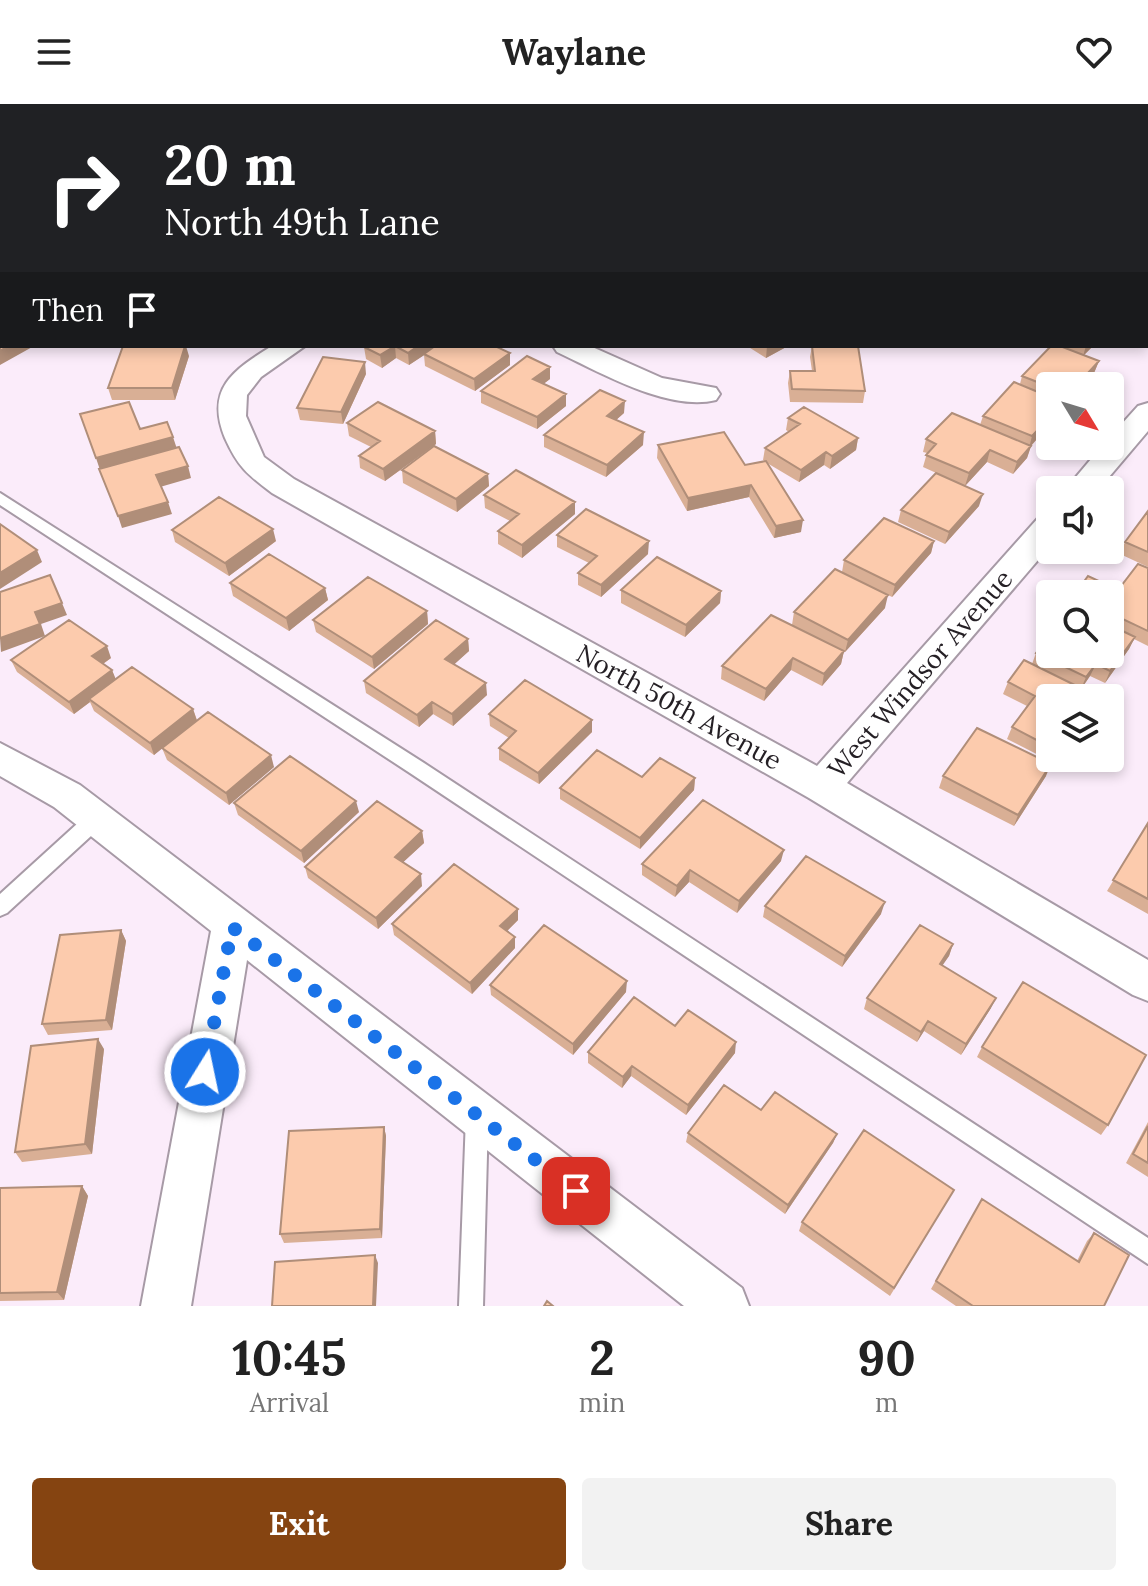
<!DOCTYPE html>
<style>
:root{--surface:#fff;--page:#f2f2f2;--text:#222;--muted:#767676;--accent:#854411}
body{margin:0;font-family:Lora,serif;background:var(--page);color:var(--text);height:100vh;display:flex;flex-direction:column;font-size:30px;white-space:nowrap}
*{box-sizing:border-box;margin:0}
p{font-size:26px;color:var(--muted)}
.icon{flex:none;width:44px;height:44px;fill:none;stroke:currentColor;stroke-width:2;stroke-linecap:round;stroke-linejoin:round}
.map{position:relative;height:1202px;overflow:hidden}
.panel{display:flex;flex-direction:column;background:var(--surface);flex:1}
.panel>*{flex:none}
.guide{position:absolute;left:0px;top:0px;width:1148px;height:244px;box-shadow:0 4px 12px #0003;background:#202124;color:#fff;overflow:hidden}
.needle{width:52px;rotate:128deg}
.fabs{position:absolute;left:1036px;top:268px;display:grid;gap:16px}
.fabs a{display:grid;place-items:center;width:88px;height:88px;border-radius:8px;background:var(--surface);box-shadow:0 4px 12px #0003;font-size:40px}
.pin{position:absolute;display:grid;place-items:center;width:68px;height:68px;color:#fff;margin:-34px;border-radius:16px;box-shadow:0 4px 12px #0006}
.me{position:absolute;width:88px;margin:-44px;rotate:10deg;stroke-linejoin:round;filter:drop-shadow(0 0 6px #0008)}
.turn{display:flex;align-items:center;gap:28px;height:168px;padding:0 32px;font-size:36px}
.turn .icon{width:104px;height:104px;stroke-width:2.5}
.turn b{display:block;font-size:56px;line-height:68px}
.then{display:flex;align-items:center;height:76px;padding:0 32px;background:#0003;gap:16px;font-size:30px}
.eta{display:flex;justify-content:space-evenly;align-items:center;height:136px;text-align:center}
.eta b{font-size:48px;font-weight:700;line-height:56px}
.button{display:flex;gap:16px;margin-top:auto;padding:16px 32px}
.button a{flex:1;height:92px;border-radius:8px;background:var(--accent);color:#fff;font-size:32px;font-weight:700;line-height:92px;text-align:center}
.button a+a{background:var(--page);color:var(--text)}
header{display:flex;justify-content:space-between;align-items:center;height:104px;padding:0 32px;background:var(--surface);font-size:36px;font-weight:700}
.map>svg:first-child{display:block}
</style>
<header><svg class="icon" aria-label="menu" viewBox="0 0 24 24"><path d="M4 6h16M4 12h16M4 18h16"/></svg>Waylane<svg class="icon" aria-label="heart" viewBox="0 0 24 24"><path d="M12 20l-8-8c-3-5 5-10 8-4 3-6 11-1 8 4z"/></svg></header>
<div class="map">
<svg width="1148" height="1202" viewBox="0 0 1148 1202">
<rect width="100%" height="100%" fill="#fbecfa"/>
<g fill="none" stroke-linecap="round" stroke-linejoin="round">
<defs>
<path id="service" d="M982,0H994L980,2Z
M1146,75L1148,76V84L1146,83Z
M0,389L424,659L1148,1134V1160L410,669L0,401Z
M96,707L103,709L106,715L103,721L7,809L0,812V790L89,709Z
M477,1002L485,1005L488,1013L483,1202H459L466,1013L469,1005Z"/>
<path id="minor" d="M0,0H19L2,2V8Z
M325,0H350L324,2Z
M443,0H469L470,2H444Z
M660,0H684L659,2Z
M1146,157L1148,158V174L1146,173Z
M2,167V183L0,184V168Z
M272,242H305L261,273L247,291L246,312L264,353L294,375L817,662L1039,413L1050,410V442L847,679L1148,856V897L1133,891L809,694L272,389C247,370 238,363 225,334C205,285 233,266 272,242Z
M553,242H590L662,274L716,284L720,290L716,296C668,308 600,268 557,248Z
M1148,299V327L1098,386H1065L1102,342H1110V333L1138,302Z
M0,639L80,681L742,1184L749,1202H684L247,856L191,1202H141L211,827L54,703L0,672Z"/>
</defs>
<use href="#service" stroke="#a79aa6" stroke-width="4"/>
<use href="#minor" stroke="#a79aa6" stroke-width="4"/>
<use href="#service" fill="#fff" fill-rule="evenodd"/>
<use href="#minor" fill="#fff" fill-rule="evenodd"/>
</g>
<path fill="#d9af95" d="M528,0H606L605,2H528Z
M728,0H786L783,2H734Z
M868,0H947L946,2H874Z
M1054,0H1148V42L1146,41V2H1052Z
M1146,97L1148,98V133L1146,132Z
M366,242H495L510,249V261L475,287L425,262L424,251L409,261L396,254L382,264L366,255L364,243Z
M747,242H788L766,254Z
M812,242L865,287L863,299L790,298L788,279L790,267H812L810,253Z
M1051,242H1093L1084,251L1099,257L1094,269L1083,282H1050V320L1031,342L1027,354L1013,370L987,358L965,382L923,363L927,349L923,348L926,335L980,321L983,312L1020,280L1022,272Z
M189,252L175,296H112L108,284Z
M366,270L343,320L300,316L297,304Z
M550,275L543,280L566,290V302L537,325L481,299V287Z
M624,309L616,316L643,341L606,373L544,343V331Z
M788,314L858,334L856,346L830,365L824,361L799,378L767,359L801,428L774,434L749,393L687,407L657,354L658,341L745,361L764,357L763,356L765,344L789,328L786,326Z
M347,319L435,327L436,340L385,377L360,364L359,352L371,343L349,332Z
M402,366L488,370L489,382L457,408L403,379Z
M484,391L575,398V410L522,454L498,440V427L510,417L485,404Z
M979,402L945,440L898,418L901,406Z
M1148,407V463L1120,450L1125,438Z
M172,426L276,437L229,472L175,438Z
M557,431L648,450L601,493L578,481V469L589,459L557,443Z
M934,437L931,449L892,493L842,468L844,456Z
M1148,464V542L1134,535L1129,545L1105,579L1090,572L1082,584L1050,594V654H1063L1058,661L1007,635L1012,623L1027,602L1003,590L1008,578L1032,560L1036,549L1110,550V490L1118,486Z
M230,479L325,484L328,496L289,527L233,492Z
M621,486L721,487L720,499L685,533L621,499Z
M885,504L845,548L792,521L794,508Z
M427,507L428,520L374,565L316,528L313,516Z
M468,535L469,547L454,560L487,591L453,622L433,610L419,623L366,589L364,577Z
M844,547L841,560L822,582L791,566L764,597L721,575L722,562Z
M111,554L103,560L112,566L115,575L193,605L197,616L274,663L229,701L167,656L162,644L154,651L94,607L90,598L74,610L17,568L11,556Z
M489,610L592,628L539,680L499,656V644L509,634L490,622Z
M943,672H1046L1014,722L939,684Z
M642,673L695,674L694,686L640,745L560,695V684Z
M234,699L359,708L304,759L238,711Z
M1148,719V810L1107,787Z
M422,727L424,739L403,758L422,782L378,825L308,774L305,763Z
M781,757L737,809L689,778L675,793L642,771V760Z
M765,802L881,810L842,863L763,813Z
M518,816L507,827L515,833V844L472,890L394,831L392,820Z
M121,826L126,837L112,926L48,931L42,920Z
M953,840L949,852L942,861L991,904L961,951L924,927L917,938L864,905L867,894Z
M490,881L626,888L573,951L491,891Z
M675,922L735,949L686,1011L631,972L622,984L588,959V948Z
M982,943L1108,1021L1101,1031L977,953Z
M104,945L92,1050L22,1058L15,1048Z
M1148,1018V1073L1126,1059Z
M384,1023L386,1032L382,1134L284,1139L280,1130Z
M688,1029L837,1030L833,1039L785,1110L686,1038Z
M82,1082L88,1092L64,1196L0,1197V1084Z
M954,1086L890,1192L799,1127L802,1118Z
M982,1095L1077,1157L1087,1137L1094,1129L1104,1202H956L931,1185Z"/>
<path fill="#b08e79" d="M106,0H132L128,2H101Z
M254,0H275L276,1L250,2Z
M590,0H606L605,2H587Z
M771,0H786L783,2H768Z
M2,45V58L0,59V46Z
M2,126V140L0,141V127Z
M8,242H34L0,261V247Z
M185,242H186L189,252L175,296L172,284Z
M395,242L396,254L382,264L380,251Z
M418,242H438L409,261L408,249Z
M767,242H788L766,254Z
M1086,242H1093L1083,252Z
M510,249V261L475,287L474,275Z
M1099,257L1094,269L1083,282H1076Z
M365,258L366,270L343,320L341,308Z
M550,263V275L533,288V275Z
M566,290V302L537,325V313Z
M625,297L624,309L607,324V312Z
M1050,313V320L1029,344L1032,332Z
M435,327L436,340L385,377L383,365Z
M644,328L643,341L606,373L607,361Z
M173,333L177,345L100,366L96,354Z
M858,334L856,346L830,365L832,352Z
M1031,342L1027,354L1013,370L1017,358Z
M990,346L987,358L965,382L969,369Z
M826,348L824,361L799,378L801,366Z
M188,362L191,374L160,383L156,371Z
M488,370L489,382L457,408L456,395Z
M751,381L749,393L687,407L688,394Z
M983,390L979,402L945,440L949,428Z
M168,398L172,410L122,424L118,412Z
M575,398V410L522,454V441Z
M803,416L801,428L774,434L776,422Z
M273,425L276,437L229,472L225,459Z
M649,437L648,450L601,493V481Z
M934,437L931,449L892,493L895,481Z
M37,446L42,458L0,485V469Z
M325,484L328,496L289,527L286,514Z
M721,487L720,499L685,533L686,521Z
M888,491L885,504L845,548L848,536Z
M62,499L67,511L41,520L45,532L1,548L0,534L35,508Z
M427,507L428,520L374,565L372,553Z
M1135,533L1129,545L1105,579L1110,567Z
M468,535L469,547L447,567L445,555Z
M107,542L111,554L97,564L92,552Z
M844,547L841,560L822,582L824,570Z
M793,554L791,566L764,597L766,585Z
M1096,560L1090,572L1081,585L1086,573Z
M112,566L117,578L89,595L90,598L74,610L69,598Z
M486,579L487,591L453,622L452,610Z
M432,598L433,610L419,623L417,611Z
M193,605L197,617L154,651L150,639Z
M592,616V628L539,680L538,669Z
M271,651L274,663L229,701L226,689Z
M1051,660L1046,672L1014,722L1018,711Z
M695,674L694,686L640,745V734Z
M356,697L359,708L304,759L301,747Z
M422,727L424,739L397,764L395,753Z
M784,746L781,757L737,809L739,797Z
M690,766L689,778L675,793L677,782Z
M421,770L422,782L378,825L376,814Z
M885,798L881,810L842,863L845,852Z
M518,805V816L501,833L500,822Z
M121,826L126,837L112,926L106,916Z
M515,833V844L472,890L470,879Z
M953,840L949,852L936,871L940,860Z
M627,877L626,888L573,951V940Z
M996,894L991,904L961,951L966,940Z
M928,917L924,927L917,938L921,928Z
M98,935L104,945L92,1050L85,1040Z
M736,938L735,949L686,1011L688,1001Z
M632,962L631,972L622,984L623,973Z
M384,1023L386,1032L382,1134L380,1125Z
M837,1030L833,1039L785,1110L788,1101Z
M82,1082L88,1092L64,1196L57,1188Z
M375,1151L378,1159L376,1202H373Z"/>
<path fill="#fccbad" stroke="#b08e79" stroke-width="2" d="M42,0H60L65,2H37Z
M73,0H106L101,2H78Z
M213,0H254L250,2H218Z
M384,0H412L417,2H381Z
M551,0H590L587,2H557Z
M804,0H845L862,2H804Z
M922,0H940L938,2H928Z
M1054,0H1078L1076,2H1052Z
M1118,0H1148V11H1146V2H1117Z
M2,95V126L0,127V96Z
M1146,97L1148,98V120L1146,119Z
M1146,178H1148V208L1146,210Z
M2,206V242H8L0,247V207Z
M123,242H185L172,284H108Z
M366,242H395L380,251L364,243Z
M395,242H418L408,249Z
M435,242H495L510,249L474,275L424,250Z
M812,242H858L865,287L792,285L790,267H815Z
M1051,242H1060L1099,257L1076,282H1050V283L1022,272Z
M527,252L550,263L533,275L566,290L537,313L481,287Z
M323,253L365,258L341,308L297,304Z
M1014,278L1050,293V313L1032,332L983,312Z
M600,286L625,297L607,312L644,328L607,361L544,331Z
M129,298L140,325L167,318L173,333L96,354L80,310Z
M378,298L435,327L383,365L359,352L380,337L347,319Z
M804,303L858,334L832,352L826,348L801,366L765,344L800,320L788,314Z
M952,309L1031,342L1017,358L990,346L969,369L926,351L936,340L926,335Z
M724,328L745,361L766,357L803,416L776,422L751,381L688,394L658,341Z
M434,342L488,370L456,395L402,366Z
M179,343L188,362L156,371L168,398L118,412L99,365Z
M516,366L575,398L522,441L498,427L519,410L484,391Z
M936,369L983,390L949,428L901,406Z
M219,393L273,425L225,459L172,426Z
M586,405L649,437L601,481L578,469L597,452L557,431Z
M1148,407V448L1125,438Z
M884,414L934,437L895,481L844,456Z
M0,420L37,446L0,469Z
M269,450L325,484L286,514L230,479Z
M657,453L721,487L686,521L621,486Z
M1138,460L1148,464V527L1110,509V490H1075L1088,472L1118,486Z
M835,465L888,491L848,536L794,508Z
M50,471L62,499L35,508L40,520L0,534V488Z
M368,473L427,507L372,553L313,516Z
M771,511L844,547L824,570L793,554L766,585L722,562Z
M69,516L107,542L92,552L112,566L69,598L11,556Z
M436,516L468,535L445,555L486,579L452,610L432,598L417,611L364,577Z
M1110,521L1135,533L1110,567L1096,560L1086,573L1036,549L1050,530V550H1110Z
M1024,556L1101,594H1050V643L1012,623L1035,592L1008,578Z
M132,563L193,605L150,639L89,595Z
M525,576L592,616L538,669L499,644L516,627L489,610Z
M208,608L271,651L226,689L162,644Z
M977,624L1051,660L1018,711L943,672Z
M597,646L642,673L660,654L695,674L640,734L560,684Z
M290,652L356,697L301,747L234,699Z
M703,696L784,746L739,797L690,766L677,782L642,760Z
M377,697L422,727L395,753L421,770L376,814L305,763Z
M1148,719V795L1113,776Z
M806,752L885,798L845,852L765,802Z
M454,760L518,805L500,822L515,833L470,879L392,820Z
M544,821L627,877L573,940L490,881Z
M920,821L953,840L940,860L996,894L966,940L928,917L921,928L867,894Z
M121,826L106,916L42,920L60,831Z
M1023,878L1146,951L1108,1021L982,943Z
M634,893L675,922L688,906L736,938L688,1001L632,962L623,973L588,948Z
M98,935L85,1040L15,1048L31,942Z
M724,981L761,1006L775,988L837,1030L788,1101L688,1029Z
M1148,1022V1059L1133,1050Z
M384,1023L380,1125L280,1130L289,1027Z
M864,1026L954,1086L894,1184L802,1118Z
M82,1082L57,1188L0,1189V1084Z
M982,1095L1079,1158L1094,1129L1129,1151L1104,1202H973L936,1177Z
M375,1151L373,1202H272L275,1158Z
M547,1197L553,1202H544Z"/>
<g fill="none" stroke-linecap="round" stroke-linejoin="round">
<path stroke="#1a73e8" stroke-width="14" stroke-dasharray="0 25.2" d="M205,968L232,823L576,1087"/>
</g>
<g text-anchor="middle" stroke-width="7" stroke-linejoin="round" paint-order="stroke">
<g font-size="26" fill="#241f24" stroke="#fff">
<text transform="translate(920 570) rotate(-49)" y="9">West Windsor Avenue</text>
<text transform="translate(679 603) rotate(29)" y="9">North 50th Avenue</text>
</g>
</g>
</svg>
<div class="fabs">
<a><svg class="needle" viewBox="-14 -14 28 28"><path d="M0-13l5 13h-10z" fill="#e53935"/><path d="M0 13l5-13h-10z" fill="#767676"/></svg></a>
<a><svg class="icon" aria-label="sound" viewBox="0 0 24 24"><path d="M4 9h4l5-4v14l-5-4H4zM17 9q2 3 0 6"/></svg></a>
<a><svg class="icon" aria-label="search" viewBox="0 0 24 24"><circle cx="10" cy="10" r="6"/><path d="M15 15l6 6"/></svg></a>
<a><svg class="icon" aria-label="layers" viewBox="0 0 24 24"><path d="M12 4l9 5-9 5-9-5zM3 14l9 5 9-5"/></svg></a>
</div>
<div class="pin" style="left:576px;top:1087px;background:#d93025"><svg class="icon" aria-label="arrive" viewBox="0 0 24 24"><path d="M6 21V4h12l-3 4 3 4H6"/></svg></div>
<svg class="me" style="left:205px;top:968px" viewBox="-20 -20 40 40"><circle r="17" fill="#1a73e8" stroke="#fff" stroke-width="3"/><path d="M0-11L8 9 0 5-8 9z" fill="#fff"/></svg>
<div class="guide">
<div class="turn"><svg class="icon" aria-label="right" viewBox="0 0 24 24"><path d="M7 20v-9h11M14 6l5 5-5 5"/></svg><div><b>20 m</b>North 49th Lane</div></div>
<div class="then">Then<svg class="icon" aria-label="arrive" viewBox="0 0 24 24"><path d="M6 21V4h12l-3 4 3 4H6"/></svg></div>
</div>
</div>
<section class="panel">
<div class="eta">
<div><b>10:45</b><p>Arrival</p></div>
<div><b>2</b><p>min</p></div>
<div><b>90</b><p>m</p></div>
</div>
<div class="button"><a>Exit</a><a>Share</a></div>
</section>
